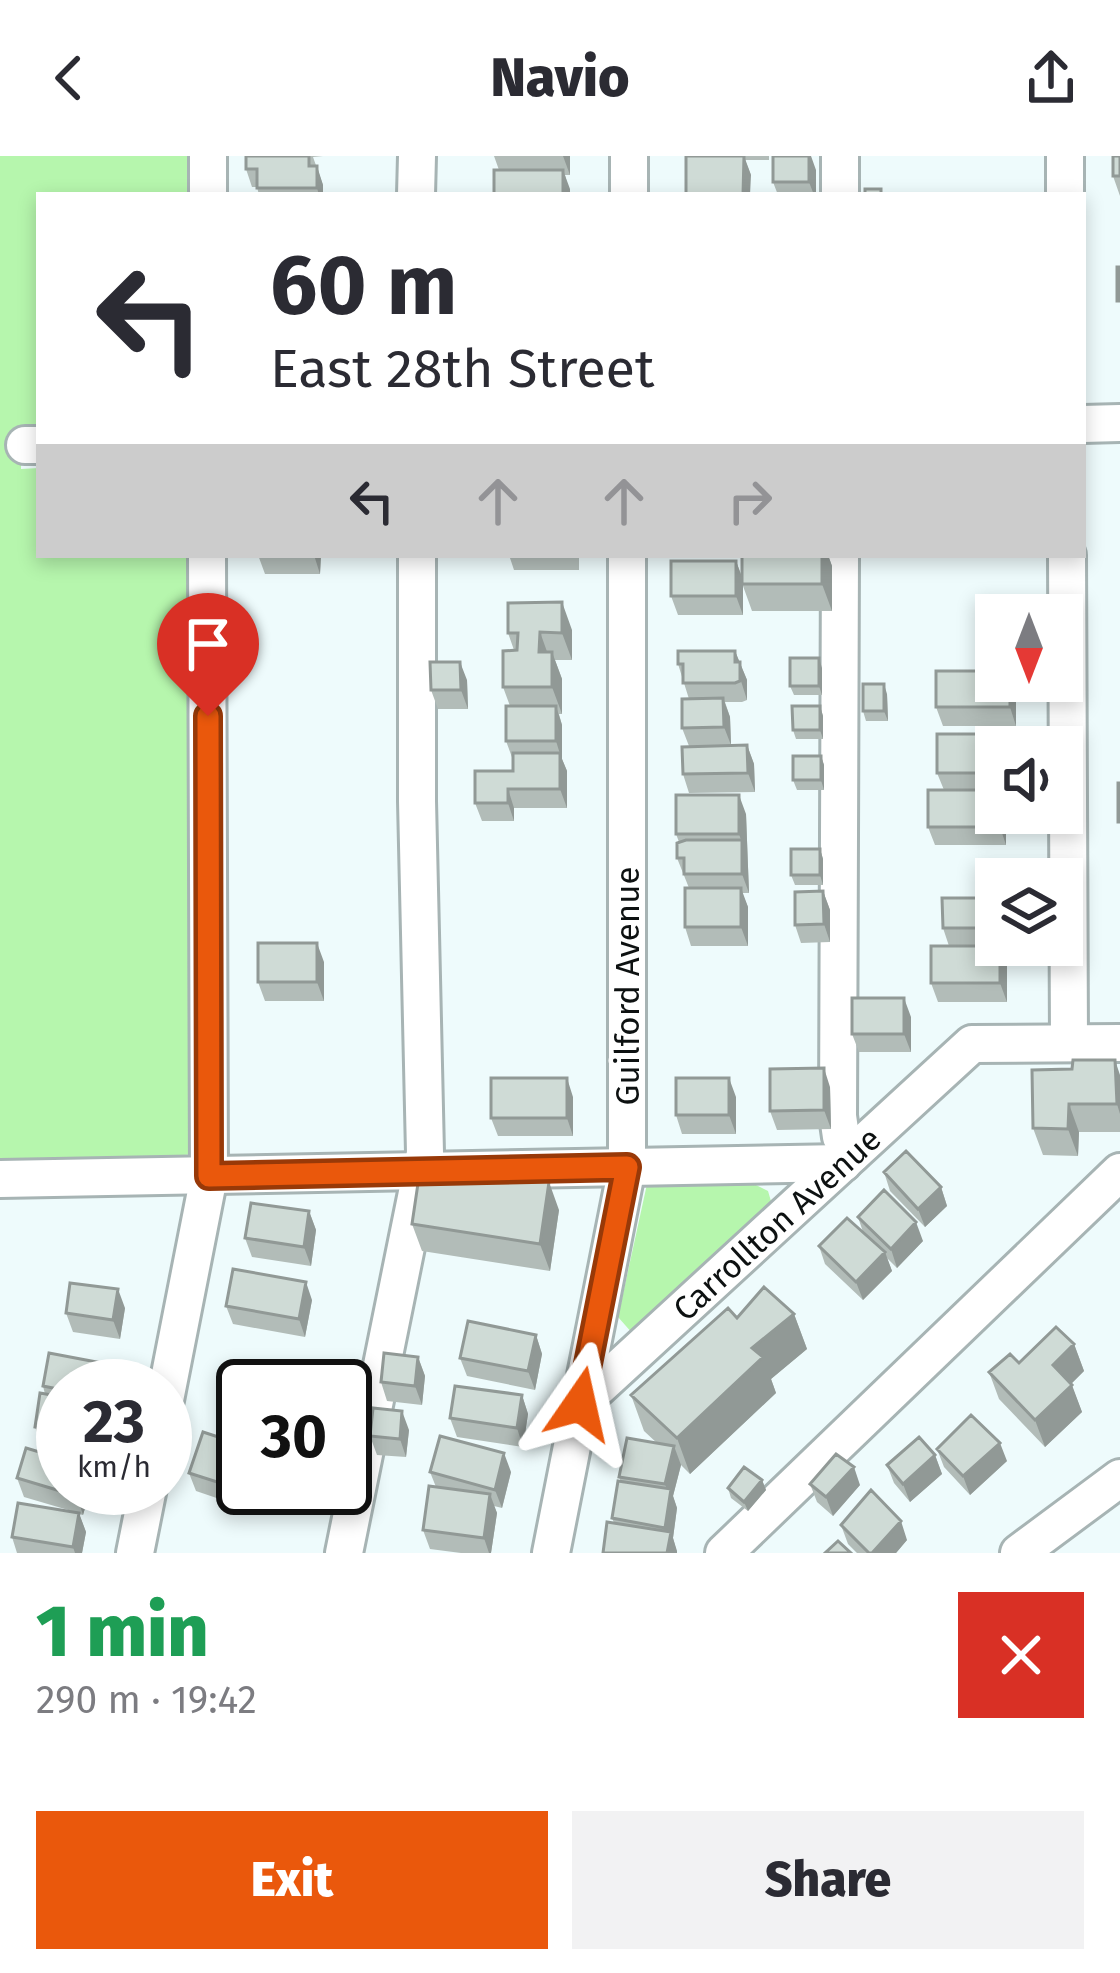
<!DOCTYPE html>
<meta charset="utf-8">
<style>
:root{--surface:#fff;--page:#f2f2f3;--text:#2b2b33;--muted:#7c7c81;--accent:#ea580c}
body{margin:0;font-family:"Fira Sans",sans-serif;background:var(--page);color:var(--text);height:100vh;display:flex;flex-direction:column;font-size:45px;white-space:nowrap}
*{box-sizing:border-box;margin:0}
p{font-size:39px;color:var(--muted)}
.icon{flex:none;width:66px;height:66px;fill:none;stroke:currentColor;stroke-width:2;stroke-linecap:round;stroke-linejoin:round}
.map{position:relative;height:1397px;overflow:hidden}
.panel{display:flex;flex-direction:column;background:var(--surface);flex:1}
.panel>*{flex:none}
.hud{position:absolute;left:36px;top:36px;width:1050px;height:366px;border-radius:0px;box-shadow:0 6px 18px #0003;background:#fff;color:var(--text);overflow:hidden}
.needle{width:78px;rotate:180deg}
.buttons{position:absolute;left:975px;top:438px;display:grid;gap:24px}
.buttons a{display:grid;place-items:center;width:108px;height:108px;border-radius:0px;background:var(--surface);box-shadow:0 6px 18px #0003;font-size:60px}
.speed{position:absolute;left:36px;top:1203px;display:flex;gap:24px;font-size:60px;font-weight:700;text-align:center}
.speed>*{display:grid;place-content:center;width:156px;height:156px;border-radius:50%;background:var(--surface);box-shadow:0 6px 18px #0003;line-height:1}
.speed small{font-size:30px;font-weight:400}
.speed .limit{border:6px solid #111;border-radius:18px;background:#fff;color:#111}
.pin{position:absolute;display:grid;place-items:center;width:102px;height:102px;color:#fff;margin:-123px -51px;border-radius:50% 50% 50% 0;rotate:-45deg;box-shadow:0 0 12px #0007}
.pin .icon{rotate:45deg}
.me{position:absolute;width:132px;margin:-66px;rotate:11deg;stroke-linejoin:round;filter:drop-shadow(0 0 9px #0008)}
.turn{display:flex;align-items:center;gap:42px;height:252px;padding:0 36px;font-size:54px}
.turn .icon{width:156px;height:156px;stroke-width:2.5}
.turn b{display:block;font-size:84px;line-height:102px}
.lanes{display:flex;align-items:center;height:114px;padding:0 36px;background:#0003;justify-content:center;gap:60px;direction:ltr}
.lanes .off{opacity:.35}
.round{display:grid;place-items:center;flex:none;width:126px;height:126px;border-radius:0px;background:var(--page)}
.head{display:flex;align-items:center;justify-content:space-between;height:204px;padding:0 36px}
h1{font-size:72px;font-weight:800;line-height:90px;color:#1e9e55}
.cta{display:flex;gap:24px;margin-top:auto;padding:24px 36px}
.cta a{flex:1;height:138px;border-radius:0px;background:var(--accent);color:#fff;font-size:48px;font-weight:800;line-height:138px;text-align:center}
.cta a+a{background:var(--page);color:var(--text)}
header{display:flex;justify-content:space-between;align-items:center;height:156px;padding:0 36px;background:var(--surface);font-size:54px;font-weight:800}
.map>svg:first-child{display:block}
</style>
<header><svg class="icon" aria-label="back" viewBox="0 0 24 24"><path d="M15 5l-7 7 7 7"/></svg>Navio<svg class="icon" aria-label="share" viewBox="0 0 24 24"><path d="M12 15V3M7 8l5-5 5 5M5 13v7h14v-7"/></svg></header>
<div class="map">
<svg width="1120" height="1397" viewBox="0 0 1120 1397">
<rect width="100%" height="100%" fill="#eefbfc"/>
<path fill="#b6f6ad" d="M0,0H197L196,39H39V272L21,273V313L39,312V399H195V998L184,999V1009L0,1014Z
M748,1025L768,1035L773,1052L633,1178L618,1161L647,1028Z"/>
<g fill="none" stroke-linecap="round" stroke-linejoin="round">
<defs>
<g id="minor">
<path d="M1065,0V39"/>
<path d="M208,39V0"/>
<path d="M416,39L417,0"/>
<path d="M629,39V0"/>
<path d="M840,39V0"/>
<path d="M1083,268L1120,267"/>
<path d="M25,289H39"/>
<path d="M840,399L838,960L841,981L852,998"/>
<path d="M1067,399L1069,887"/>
<path d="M0,1023L843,1007"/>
<path d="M165,1244L209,1020L207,399"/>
<path id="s1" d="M580,1248L972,888L1120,887"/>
<path d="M135,1397L148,1332"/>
<path d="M344,1397L425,997L417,645V399"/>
<path d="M551,1397L627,1011V399"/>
<path d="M724,1397L1120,1016"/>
<path d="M1019,1397L1120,1322"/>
</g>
</defs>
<use href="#minor" stroke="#a7b4b4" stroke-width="42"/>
<use href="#minor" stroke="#fff" stroke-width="36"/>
</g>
<path fill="#b2bcb8" d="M246,0H323L313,1L323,29V39H259L257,31H252L246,13Z
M494,0H570V19H565L570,39L499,14Z
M686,0H769V4H745L751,19Z
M1120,0V40L1113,20Z
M816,14V39H778L773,26Z
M258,399H321L320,418H265Z
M509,399H579V414H514Z
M742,399H828L832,410V455H752L743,430V459H678L671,440L736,405L742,421Z
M572,474V504H555L562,523V558H559L562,569V603L567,615V652H514V665H482L475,647L513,615V604L506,585L510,550L503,531L514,494L508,477Z
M735,495L747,524V544L742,546H725L730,561L731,589L689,590L682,572L689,543L678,508Z
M822,512V539H794L790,530Z
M467,524L468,553H438L431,534Z
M1016,534V570H943L936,551Z
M887,538L888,565H866L863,555Z
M820,550L823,560V583H796L793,574Z
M747,589L754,608L755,636L689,637L683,618Z
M996,591V657H1006V689H935L928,671L944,634L937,617Z
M821,600L824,609V634H797L793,624Z
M746,658L749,737H742L748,751V790H691L685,771L689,732L677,702L679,686L676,678Z
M820,693L823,703V729H795L791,719Z
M823,735L830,754V786L801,787L795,769Z
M996,742V789H1002L1007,808V846H938L931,827L949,790L943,772Z
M324,806V845H265L258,826Z
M911,861V896H859L852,878Z
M1032,914L1120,919V976H1079L1078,1000L1043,999L1033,972Z
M830,931L831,973L777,974L770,955Z
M573,941V980H498L491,962Z
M736,941V978H682L676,959Z
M884,1016L941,1031L947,1050L925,1071L890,1035Z
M559,1054L550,1115L422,1095L412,1068Z
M309,1055L316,1074L311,1110L252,1101L245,1082Z
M858,1061L923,1085L897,1112L887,1102L892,1115L863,1144L825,1108L819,1090L863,1076Z
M312,1144L305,1181L233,1168L226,1150Z
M125,1152L120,1183L73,1176L66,1157Z
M794,1158L807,1193L771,1223L776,1237L690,1318L681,1309L673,1340L677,1352L673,1382L677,1397H603L614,1367L612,1362L621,1326L619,1321L658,1288L644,1275L631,1239L737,1162Z
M536,1179L542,1198L535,1234L467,1220L460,1202Z
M1074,1188L1084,1215L1071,1228L1082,1256L1045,1291L999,1243L989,1216Z
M418,1201L425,1220L422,1249L387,1245L381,1226Z
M114,1227L113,1230H63V1292L42,1289L35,1271L45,1238L43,1230Z
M522,1239L528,1258L523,1291L457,1281L450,1262Z
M409,1274L406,1301L377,1299L370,1280Z
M937,1293L1007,1305L970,1339L944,1311Z
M935,1299L942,1318L910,1346L894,1327L887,1309Z
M430,1316H511L502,1352L494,1350L497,1357L491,1397H461L430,1393L423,1374L436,1331Z
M189,1317L243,1332H256L249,1353L196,1335Z
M17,1322L63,1332H91L83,1359L79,1358L86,1376L82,1397H17L12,1381L75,1356L24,1341Z
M762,1324L766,1334L748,1355L731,1342L728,1332Z
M810,1328L860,1329L833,1360L817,1346Z
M841,1369L907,1384L896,1397H857L848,1388Z"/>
<path fill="#919996" d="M563,0H570V19Z
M744,0L751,19L750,39H743Z
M809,0H811L816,14V39H814L809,26Z
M317,10L323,29V39H319L317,32Z
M563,14L570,33V39H563Z
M314,399H321L320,418Z
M822,399H828L832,410V455L822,428Z
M736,405L743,424V459L736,440Z
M562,446L572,474V504L562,477Z
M540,476L550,504L539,496Z
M735,495L747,524V544L735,506Z
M552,496L562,523V558L552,531Z
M819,502L822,512V539L819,530Z
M460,506L467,524L468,553L461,534Z
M1010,525H1013L1016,534V570L1010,551Z
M884,528L887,538L888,565L884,555Z
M723,542L730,561L731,589L724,571Z
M556,550L562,569V603L567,615V652L560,633V598L556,585Z
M820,550L823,560V583L820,574Z
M747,589L754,608L755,636L748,617Z
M821,600L824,609V634L821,624Z
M508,633L514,652V665L508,647Z
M739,639L746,658L749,737L742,718V687L739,678Z
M1000,657H1006V689L1000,671Z
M820,693L823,703V729L820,719Z
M741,732L748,751V790L741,771Z
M823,735L830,754V786L824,768Z
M317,787L324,806V845L317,826Z
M1000,790L1007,808V846L1000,827Z
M904,842L911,861V896L904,878Z
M1115,904L1120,919V958L1117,948Z
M824,912L830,931L831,973L824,954Z
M567,922L573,941V980L567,962Z
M729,922L736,941V978L729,959Z
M1069,948L1079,976L1078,1000L1068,973Z
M549,1026L559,1054L550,1115L540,1088Z
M941,1031L947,1050L925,1071L918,1053Z
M309,1055L316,1074L311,1110L304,1091Z
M916,1066L923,1085L897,1112L891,1093Z
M885,1096L892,1115L863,1144L856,1126Z
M306,1126L312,1144L305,1181L299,1163Z
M118,1133L125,1152L120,1183L113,1164Z
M794,1158L807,1193L771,1223L776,1237L690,1318L677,1282L752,1192Z
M536,1179L542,1198L535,1234L528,1215Z
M1074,1188L1084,1215L1063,1236L1053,1209Z
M418,1201L425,1220L422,1249L415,1230Z
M107,1208L114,1227L113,1230H103Z
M1072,1229L1082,1256L1045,1291L1035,1264Z
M522,1239L528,1258L523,1291L517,1272Z
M402,1255L409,1274L406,1301L400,1283Z
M1000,1287L1007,1305L970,1339L963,1320Z
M674,1290L681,1309L673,1340L677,1352L673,1382L677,1395V1397H667L669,1385L665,1372L669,1340L665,1328Z
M504,1297L511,1316L502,1352L495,1334Z
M935,1299L942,1318L910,1346L903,1328Z
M854,1311L860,1329L833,1360L826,1341Z
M762,1324L766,1334L748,1355L744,1346Z
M79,1332H91L83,1359L77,1340Z
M243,1332H256L249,1353L242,1334Z
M490,1338L497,1357L491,1397H489L484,1382Z
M79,1357L86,1376L82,1397H75L73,1391Z
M901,1365L907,1384L896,1397H872Z"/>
<path fill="#cfdbd6" stroke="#919996" stroke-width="3" d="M246,0H309V10H317V32H257V13H246Z
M686,0H744L743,39H686Z
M773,0H809V26H773Z
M1113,0H1120V20H1113Z
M494,14H563V39H494Z
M865,33H881V39H865Z
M1117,111H1120V145H1117Z
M742,399H822V428H742Z
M671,405H736V440H671Z
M562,446V477L540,476L539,496H552V531H503V495L517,494L518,477H508V447Z
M678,495H735V506H740V525L735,527H683V508H678Z
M790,502H819V530H790Z
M430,506H460L461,534H431Z
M936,515H996V525H1010V551H936Z
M863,528H884V555H863Z
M723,542L724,571L682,572V543Z
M506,550H556V585H506Z
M792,550H820V574H793Z
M937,578H1008V591H996V617H937Z
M747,589L748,617L683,618L682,591Z
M513,597H560V633H508V647H475V615H513Z
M793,600H821V624H793Z
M1118,627H1120V666H1118Z
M928,634H996V657H1000V671H928Z
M676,639H739V678H676Z
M686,684H742V718H684V702H677V687Z
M791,693H820V719H791Z
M685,732H741V771H685Z
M823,735L824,768L795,769V736Z
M942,742H996L995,772H943Z
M258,787H317V826H258Z
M931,790H1000V827H931Z
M852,842H904V878H852Z
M1073,904H1115L1117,948H1069L1068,973L1033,972L1032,914L1072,913Z
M824,912V954L770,955V913Z
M491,922H567V962H491Z
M676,922H729V959H676Z
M906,995L941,1031L918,1053L884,1016Z
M420,1014L479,1024L480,1015L549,1026L540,1088L412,1068Z
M884,1034L916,1066L891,1093L858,1061Z
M251,1047L309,1055L304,1091L245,1082Z
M847,1062L885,1096L856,1126L819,1090Z
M233,1113L306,1126L299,1163L226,1150Z
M70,1127L118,1133L113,1164L66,1157Z
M764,1131L794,1158L752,1192L763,1201L677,1282L631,1239L728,1152L737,1162Z
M468,1165L536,1179L528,1215L460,1202Z
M1056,1171L1074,1188L1053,1209L1072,1229L1035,1264L989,1216L1010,1198L1019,1207Z
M49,1197L107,1208L103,1230H63V1234L43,1230Z
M384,1197L418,1201L415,1230L381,1226Z
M455,1230L522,1239L517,1272L450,1262Z
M40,1237L63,1241V1275L35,1271Z
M373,1252L402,1255L400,1283L370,1280Z
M971,1259L1000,1287L963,1320L937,1293Z
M203,1276L243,1289L242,1334L189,1317Z
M440,1280L504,1297L495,1334L430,1316Z
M919,1281L935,1299L903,1328L887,1309Z
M627,1282L674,1290L665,1328L619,1321Z
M26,1292L63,1303V1332H79L77,1340L17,1322Z
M836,1298L854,1311L826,1341L810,1328Z
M744,1311L762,1324L744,1346L728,1332Z
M618,1325L671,1333L665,1372L612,1362Z
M429,1330L490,1338L484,1382L423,1374Z
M871,1334L901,1365L872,1397H869L841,1369Z
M18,1347L79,1357L73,1391L12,1381Z
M607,1366L671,1376L667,1397H603Z
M838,1385L851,1397H825Z"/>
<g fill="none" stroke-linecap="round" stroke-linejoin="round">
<defs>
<path id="route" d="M208,560L209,1020L627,1011L580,1248"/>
</defs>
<use href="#route" stroke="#983908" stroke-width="30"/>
<use href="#route" stroke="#ea580c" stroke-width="21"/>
</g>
<g text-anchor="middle" stroke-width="9" stroke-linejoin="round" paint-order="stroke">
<g font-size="33" fill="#0d1111" stroke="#fff">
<text transform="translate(627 830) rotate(-90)" y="12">Guilford Avenue</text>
<text dy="12" stroke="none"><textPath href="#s1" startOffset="267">Carrollton Avenue</textPath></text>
</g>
</g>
</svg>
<div class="buttons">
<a><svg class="needle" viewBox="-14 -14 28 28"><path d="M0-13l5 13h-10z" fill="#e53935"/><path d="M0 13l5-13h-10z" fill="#7c7c81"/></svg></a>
<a><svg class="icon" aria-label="sound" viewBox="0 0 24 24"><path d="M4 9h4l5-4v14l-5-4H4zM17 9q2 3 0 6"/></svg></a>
<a><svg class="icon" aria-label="layers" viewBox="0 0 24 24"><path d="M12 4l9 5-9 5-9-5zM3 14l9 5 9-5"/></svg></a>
</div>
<div class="speed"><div>23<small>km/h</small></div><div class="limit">30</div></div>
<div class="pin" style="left:208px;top:560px;background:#d93025"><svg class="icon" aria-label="arrive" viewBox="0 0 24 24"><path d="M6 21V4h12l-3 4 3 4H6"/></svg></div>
<svg class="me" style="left:580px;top:1248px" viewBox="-20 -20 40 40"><path d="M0-17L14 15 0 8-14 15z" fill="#ea580c" stroke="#fff" stroke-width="4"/></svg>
<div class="hud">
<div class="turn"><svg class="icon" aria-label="left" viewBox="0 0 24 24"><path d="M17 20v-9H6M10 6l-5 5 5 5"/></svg><div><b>60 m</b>East 28th Street</div></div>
<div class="lanes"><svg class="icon" aria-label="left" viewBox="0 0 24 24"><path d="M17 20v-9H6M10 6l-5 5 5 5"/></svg><svg class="icon off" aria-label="ahead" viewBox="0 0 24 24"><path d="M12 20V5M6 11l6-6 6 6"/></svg><svg class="icon off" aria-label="ahead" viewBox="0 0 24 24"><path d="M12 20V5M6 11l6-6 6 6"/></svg><svg class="icon off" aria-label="right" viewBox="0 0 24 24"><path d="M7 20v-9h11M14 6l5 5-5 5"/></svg></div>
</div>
</div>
<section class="panel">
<div class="head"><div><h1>1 min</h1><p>290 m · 19:42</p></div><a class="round" style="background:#d93025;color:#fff"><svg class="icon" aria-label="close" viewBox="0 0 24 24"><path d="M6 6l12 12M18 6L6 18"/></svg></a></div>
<div class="cta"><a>Exit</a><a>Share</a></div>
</section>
